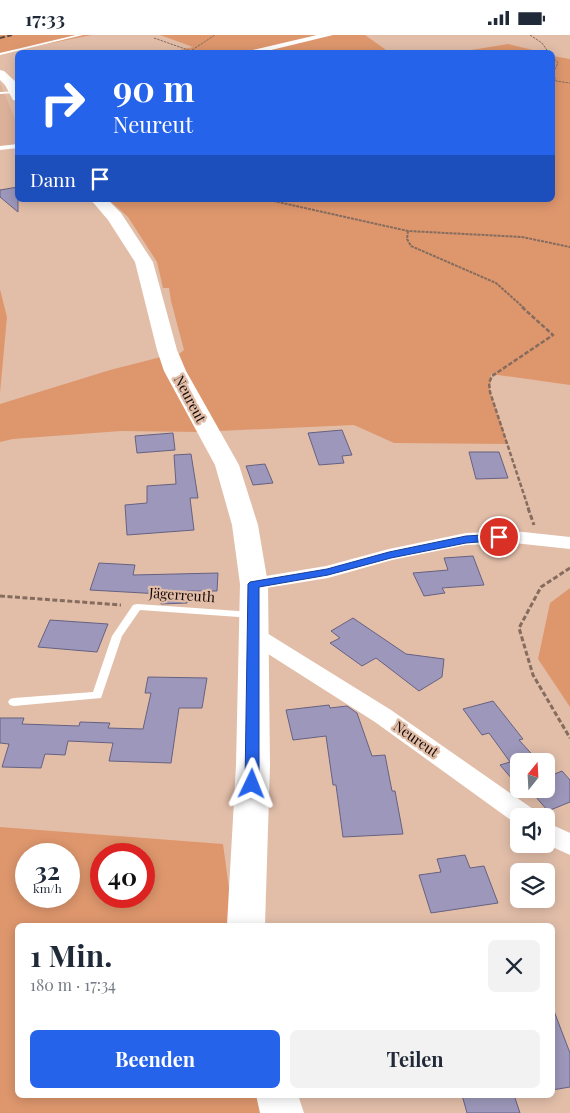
<!DOCTYPE html>
<html lang="de">
<meta charset="utf-8">
<style>
:root{--surface:#fff;--page:#f2f2f3;--text:#1f2937;--muted:#747a83;--accent:#2563eb}
body{margin:0;font-family:"Playfair Display",serif;background:var(--page);color:var(--text);height:100vh;display:flex;flex-direction:column;font-size:19px;white-space:nowrap}
*{box-sizing:border-box;margin:0}
p{font-size:16px;color:var(--muted)}
.icon{flex:none;width:28px;height:28px;fill:none;stroke:currentColor;stroke-width:2;stroke-linecap:round;stroke-linejoin:round}
.map{position:relative;flex:1;overflow:hidden}
.panel{position:absolute;left:15px;top:888px;width:540px;height:175px;display:flex;flex-direction:column;background:var(--surface);border-radius:8px;box-shadow:0 2px 12px #0003}
.panel>*{flex:none}
.banner{position:absolute;left:15px;top:15px;width:540px;height:152px;border-radius:8px;box-shadow:0 2px 12px #0003;background:#2563eb;color:#fff;overflow:hidden}
.needle{width:32px;rotate:18deg}
.buttons{position:absolute;left:510px;top:718px;display:grid;gap:10px}
.buttons a{display:grid;place-items:center;width:45px;height:45px;border-radius:8px;background:var(--surface);box-shadow:0 2px 12px #0003;font-size:25px}
.speed{position:absolute;left:15px;top:808px;display:flex;gap:10px;font-size:25px;font-weight:700;text-align:center}
.speed>*{display:grid;place-content:center;width:65px;height:65px;border-radius:50%;background:var(--surface);box-shadow:0 2px 12px #0003;line-height:1}
.speed small{font-size:12px;font-weight:400}
.speed .limit{border:8px solid #d22;background:#fff;color:#111}
.pin{position:absolute;display:grid;place-items:center;width:42px;height:42px;color:#fff;margin:-21px;border:2px solid #fff;border-radius:50%;box-shadow:0 1px 5px #0007}
.me{position:absolute;width:55px;margin:-28px;rotate:2deg;stroke-linejoin:round;filter:drop-shadow(0 0 4px #0008)}
.turn{display:flex;align-items:center;gap:18px;height:105px;padding:0 15px;font-size:22px}
.turn .icon{width:65px;height:65px;stroke-width:2.5}
.turn b{display:block;font-size:35px;line-height:42px}
.then{display:flex;align-items:center;height:48px;padding:0 15px;background:#0003;gap:10px;font-size:19px}
.round{display:grid;place-items:center;flex:none;width:52px;height:52px;border-radius:8px;background:var(--page)}
.headline{display:flex;align-items:center;justify-content:space-between;height:85px;padding:0 15px}
h1{font-size:30px;font-weight:700;line-height:38px}
.button{display:flex;gap:10px;margin-top:auto;padding:10px 15px}
.button a{flex:1;height:58px;border-radius:8px;background:var(--accent);color:#fff;font-size:20px;font-weight:700;line-height:58px;text-align:center}
.button a+a{background:var(--page);color:var(--text)}
.status{display:flex;justify-content:space-between;align-items:center;height:35px;padding:0 25px;background:var(--surface);direction:ltr}
.status svg{height:14px;fill:currentColor}
.map>svg:first-child{display:block}
</style>
<div class="status"><b>17:33</b><svg viewBox="0 0 49 12"><path d="M0 12V9h3v3zM5 12V6h3v6zM10 12V3h3v9zM15 12V0h3v12zM26 1h20v11H26zM47 4h2v5h-2z"/></svg></div>
<div class="map">
<svg width="570" height="1078" viewBox="0 0 570 1078">
<rect width="100%" height="100%" fill="#e2bea9"/>
<path fill="#dcb199" d="M0,48L15,84L17,94V111L0,113Z"/>
<path fill="#de976d" fill-rule="evenodd" d="M0,0H92L0,18Z
M160,0H365L389,17H170L193,12Z
M508,9L541,17H459Z
M553,21L570,24V350L491,339L490,357L508,409L394,408L354,390L219,396L186,337L179,319L184,315L171,266L169,253H163L157,227L128,182L109,165H552Z
M0,254L7,282L0,358Z
M161,322L201,397L121,396L13,404L0,407V369L110,335Z
M570,553V672L538,624L550,568Z
M0,792L223,809L234,890H18V1060H261L265,1078H0ZM26,819H69V861H26ZM101,819H144V861H101Z"/>
<path fill="#9d98bb" stroke="#666181" d="M18,152V177L0,162V155Z
M342,395L352,420L342,421L344,428L319,430L308,398Z
M173,398L175,415L137,418L135,401Z
M469,417H499L508,443L476,444Z
M191,419L198,463H190L194,495L127,500L125,470L147,468V451L176,449L174,420Z
M265,429L273,448L253,450L246,431Z
M473,521L484,550L442,553L445,558L424,561L413,538L448,535L444,523Z
M99,528L135,530L133,540L218,538L217,556H188L187,568L161,569V559L90,555Z
M353,583L406,619L444,624L442,642L419,656L376,623L362,631L330,608L340,603L331,596Z
M50,585L108,589L97,617L38,612Z
M148,642L207,643L202,673H179L171,728L109,726L113,708L68,706L65,720L45,719L41,733L2,732L9,709L0,708V683H24L22,689L79,691L80,687L110,688L108,693L143,694L151,658H145Z
M493,666L523,704L519,705L538,726H519V752L500,730L510,727L489,698L482,700L463,674Z
M329,670L330,673L347,671L357,678L372,721L385,720L392,756H395L403,799L343,802L336,750H333L326,701L293,705L286,675Z
M546,736L550,741L562,736L570,745V767L548,776L529,754H546Z
M465,820L470,833L484,831L498,868L431,878L419,840L441,837L437,824Z
M552,976H554L570,1018V1052L552,1055Z
M462,1060H514L520,1078H467Z"/>
<g fill="none" stroke-linecap="round" stroke-linejoin="round">
<path stroke="#856c5e" stroke-width="1" stroke-dasharray="2.5 1" stroke-linecap="butt" d="M530,0L542,8L549,18
M154,3L191,16
M189,17L215,0
M552,21L558,28L553,38L556,46L570,48"/>
<path stroke="#856c5e" stroke-width="2" stroke-dasharray="3 1" stroke-linecap="butt" d="M269,165L408,196L522,202L570,212
M408,196L407,204L411,211L496,248L524,273"/>
<path stroke="#856c5e" stroke-width="2.5" stroke-dasharray="4.5 2" stroke-linecap="butt" d="M522,272L553,300L492,341L489,348L490,357L529,475"/>
<path stroke="#856c5e" stroke-width="3" stroke-dasharray="5 2.5" stroke-linecap="butt" d="M528,473L534,490
M570,533L541,552L519,593L533,640L570,703
M0,561L121,570"/>
<path fill="#fff" fill-rule="evenodd" d="M76,0H83L0,20V18Z
M18,56L16,58L0,59V57Z
M18,109V113L0,115V111Z
M137,569L253,577L258,580L253,583L140,575L122,601L101,663L14,671L10,670L8,667L10,664L14,663L93,657L112,601L133,570Z"/>
<path fill="#fff" fill-rule="evenodd" d="M317,0H333L259,18H240Z
M514,496L570,502V514L514,508L466,510L392,525L328,543L254,555L247,553L244,549L247,545L254,543L326,531L389,514L466,498Z
M254,593L262,595L391,675L533,774L536,781H519V789L515,788L375,687L246,605L243,600L246,595Z
M546,787L570,798V820L546,809Z"/>
<path fill="#fff" fill-rule="evenodd" d="M0,35L4,36L17,48L18,66L13,65L5,50L0,45Z
M91,165H108L121,178L153,227L177,315L186,336L239,430L258,490L268,549L270,730L265,890H227L236,730L240,549L232,490L215,430L164,336L157,315L135,227L108,185Z
M256,1060H298L304,1078H260Z"/>
<path stroke="#5d483e" stroke-width="2" stroke-dasharray="5 2.5" stroke-linecap="butt" d="M0,3L12,0"/>
</g>
<path fill="#2563eb" stroke="#184099" d="M499,499L505,502L503,505L466,508L391,523L328,540L259,552V749L257,752L252,754L247,752L245,749L248,549L250,547L327,534L389,517L466,501Z"/>
<g text-anchor="middle" stroke-width="4.5" stroke-linejoin="round" paint-order="stroke">
<g font-size="14" fill="#150904" stroke="#e2bea9">
<text transform="translate(190 364) rotate(62)" y="5">Neureut</text>
<text transform="translate(182 560) rotate(4)" y="5">Jägerreuth</text>
<text transform="translate(416 704) rotate(35)" y="5">Neureut</text>
</g>
</g>
</svg>
<div class="buttons">
<a><svg class="needle" viewBox="-14 -14 28 28"><path d="M0-13l5 13h-10z" fill="#e53935"/><path d="M0 13l5-13h-10z" fill="#747a83"/></svg></a>
<a><svg class="icon" aria-label="sound" viewBox="0 0 24 24"><path d="M4 9h4l5-4v14l-5-4H4zM17 9q2 3 0 6"/></svg></a>
<a><svg class="icon" aria-label="layers" viewBox="0 0 24 24"><path d="M12 4l9 5-9 5-9-5zM3 14l9 5 9-5"/></svg></a>
</div>
<div class="speed"><div>32<small>km/h</small></div><div class="limit">40</div></div>
<div class="pin" style="left:499px;top:502px;background:#d93025"><svg class="icon" aria-label="arrive" viewBox="0 0 24 24"><path d="M6 21V4h12l-3 4 3 4H6"/></svg></div>
<svg class="me" style="left:252px;top:749px" viewBox="-20 -20 40 40"><path d="M0-17L14 15 0 8-14 15z" fill="#2563eb" stroke="#fff" stroke-width="4"/></svg>
<div class="banner">
<div class="turn"><svg class="icon" aria-label="right" viewBox="0 0 24 24"><path d="M7 20v-9h11M14 6l5 5-5 5"/></svg><div><b>90 m</b>Neureut</div></div>
<div class="then">Dann<svg class="icon" aria-label="arrive" viewBox="0 0 24 24"><path d="M6 21V4h12l-3 4 3 4H6"/></svg></div>
</div>
<section class="panel">
<div class="headline"><div><h1>1 Min.</h1><p>180 m · 17:34</p></div><a class="round"><svg class="icon" aria-label="close" viewBox="0 0 24 24"><path d="M6 6l12 12M18 6L6 18"/></svg></a></div>
<div class="button"><a>Beenden</a><a>Teilen</a></div>
</section>
</div>
